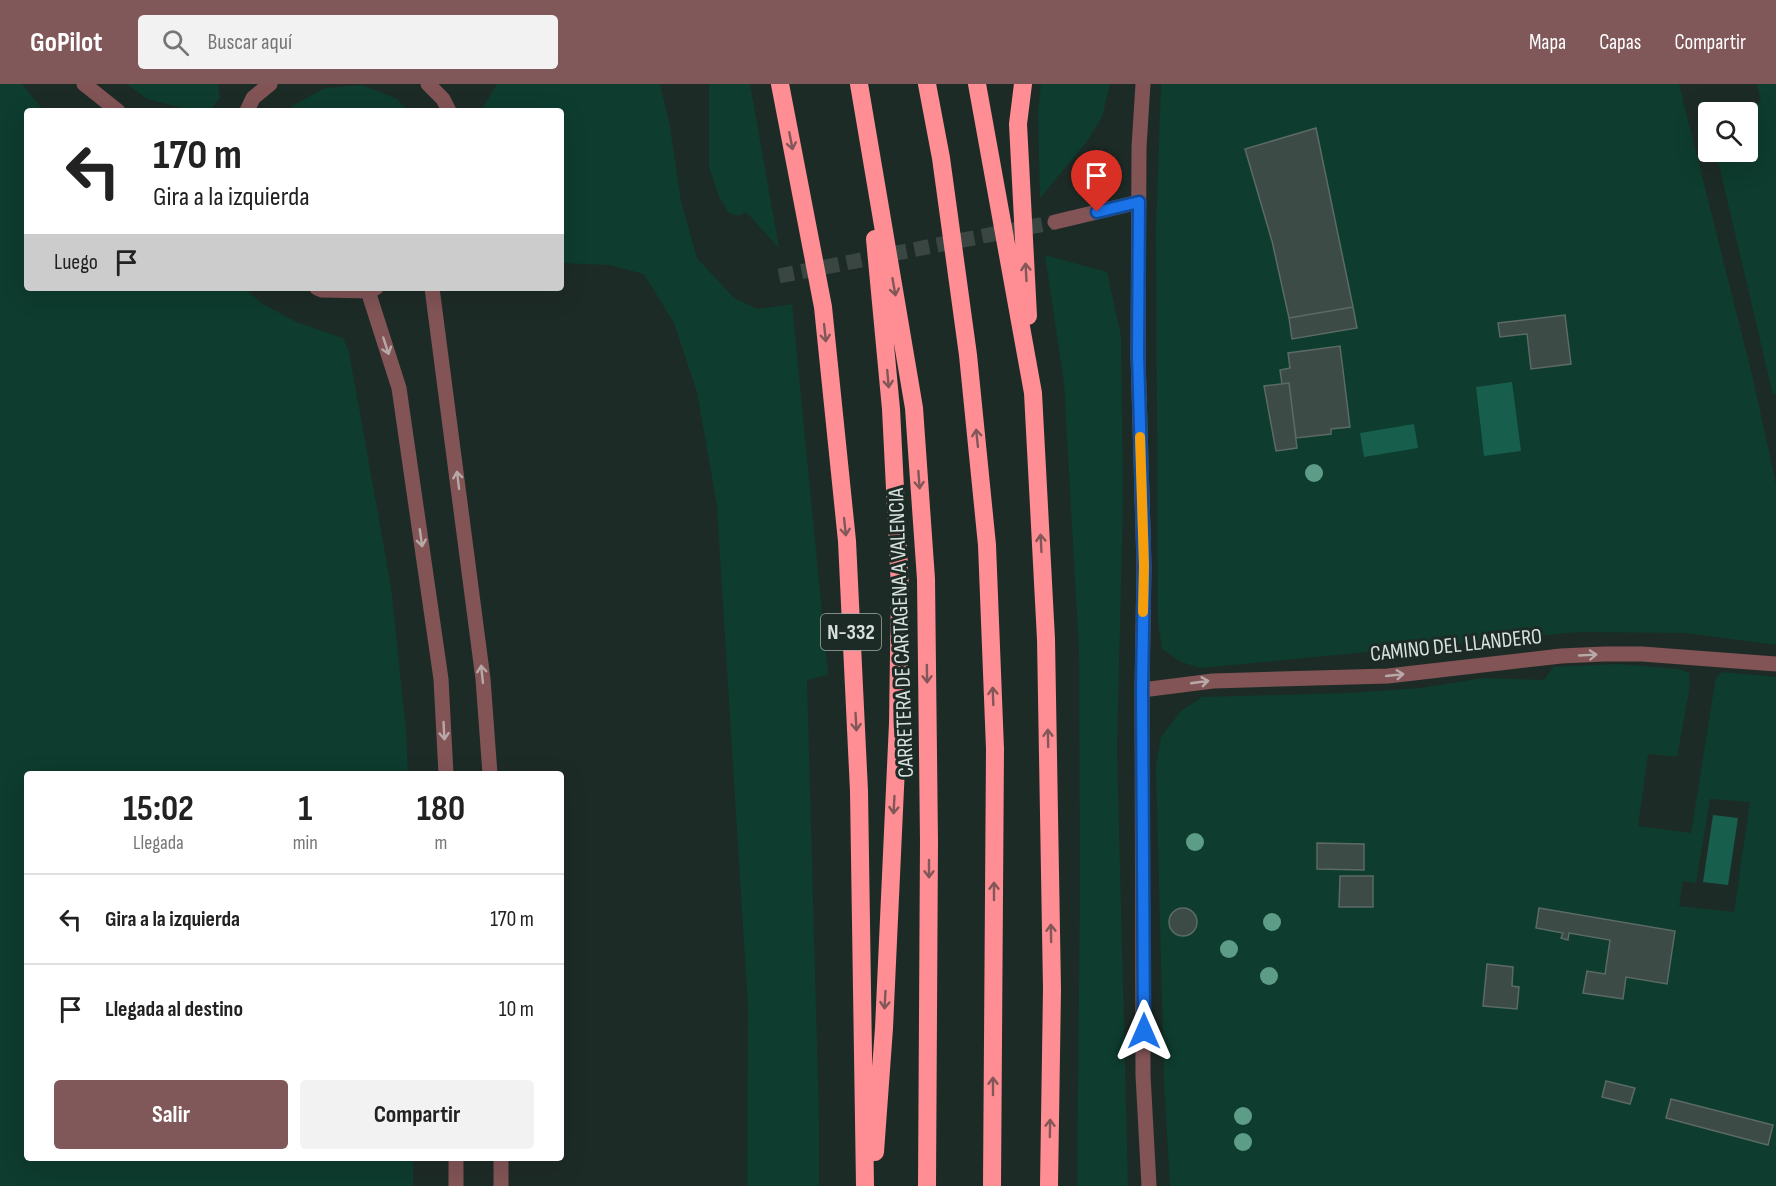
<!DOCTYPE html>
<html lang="es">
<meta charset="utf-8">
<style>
:root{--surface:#fff;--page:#f2f2f2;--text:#222;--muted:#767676;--line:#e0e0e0;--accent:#80585a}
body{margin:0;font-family:"Sofia Sans Condensed",sans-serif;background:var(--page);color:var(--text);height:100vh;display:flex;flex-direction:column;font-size:22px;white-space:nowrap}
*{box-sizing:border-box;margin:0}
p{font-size:20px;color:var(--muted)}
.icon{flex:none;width:33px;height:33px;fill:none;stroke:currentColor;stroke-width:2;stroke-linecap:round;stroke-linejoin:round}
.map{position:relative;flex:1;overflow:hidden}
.details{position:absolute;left:24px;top:687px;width:540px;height:390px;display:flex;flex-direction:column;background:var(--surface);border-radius:6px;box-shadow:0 6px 24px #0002}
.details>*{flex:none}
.guide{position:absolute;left:24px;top:24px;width:540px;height:183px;border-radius:6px;box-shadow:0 6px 24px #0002;background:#fff;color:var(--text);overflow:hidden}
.controls{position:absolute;left:1698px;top:18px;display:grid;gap:12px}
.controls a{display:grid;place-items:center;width:60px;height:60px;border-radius:6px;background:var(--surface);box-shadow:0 6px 24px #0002;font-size:30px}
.pin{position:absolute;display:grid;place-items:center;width:51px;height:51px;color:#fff;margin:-62px -26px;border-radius:50% 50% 50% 0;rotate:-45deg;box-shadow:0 0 6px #0007}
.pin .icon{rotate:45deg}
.me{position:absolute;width:66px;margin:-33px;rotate:0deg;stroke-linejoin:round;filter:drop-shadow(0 0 4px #0008)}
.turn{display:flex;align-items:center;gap:21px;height:126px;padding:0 30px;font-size:27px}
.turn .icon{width:78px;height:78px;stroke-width:2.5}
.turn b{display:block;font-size:42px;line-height:51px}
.then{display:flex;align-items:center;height:57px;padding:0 30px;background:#0003;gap:12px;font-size:22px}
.eta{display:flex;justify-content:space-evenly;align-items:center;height:102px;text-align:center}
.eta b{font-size:36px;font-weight:700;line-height:42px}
.cta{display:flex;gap:12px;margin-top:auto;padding:12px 30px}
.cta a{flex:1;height:69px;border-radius:6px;background:var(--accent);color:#fff;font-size:24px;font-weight:700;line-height:69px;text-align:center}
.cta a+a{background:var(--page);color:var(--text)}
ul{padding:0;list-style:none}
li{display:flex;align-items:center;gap:18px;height:90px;padding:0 30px;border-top:2px solid var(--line)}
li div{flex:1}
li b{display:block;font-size:22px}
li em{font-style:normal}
header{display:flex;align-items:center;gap:36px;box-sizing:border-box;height:84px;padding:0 30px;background:var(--accent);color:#fff}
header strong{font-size:28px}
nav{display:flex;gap:33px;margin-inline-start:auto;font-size:21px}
.search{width:420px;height:54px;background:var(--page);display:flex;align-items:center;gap:15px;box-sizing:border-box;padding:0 21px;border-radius:6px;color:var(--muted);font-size:22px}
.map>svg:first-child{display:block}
</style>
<header>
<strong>GoPilot</strong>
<div class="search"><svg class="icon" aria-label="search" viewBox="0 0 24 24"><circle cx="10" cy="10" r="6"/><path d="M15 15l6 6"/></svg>Buscar aquí</div>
<nav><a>Mapa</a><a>Capas</a><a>Compartir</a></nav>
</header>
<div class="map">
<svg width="1776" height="1102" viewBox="0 0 1776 1102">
<rect width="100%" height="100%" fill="#1d2b26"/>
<path fill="#0e3c2f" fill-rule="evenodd" d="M0,0H22L44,27H27V204H244L263,220L296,238L343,254L349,268L391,503L406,646L408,690H27V1074H413V1102H0Z
M127,0H218L220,14L209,27L182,24L147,15Z
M497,0H660L670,43L681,117L697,174L734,214L758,225L792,220L828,591L807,596L819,1035V1102H747L748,924L717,422L697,308L674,239L644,190L609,181L561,179V27H481Z
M709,0H750L779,164L746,128L739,132L729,129L719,113L709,83Z
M1041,0H1110L1102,33L1086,59L1040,114L1038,28Z
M1161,0H1679L1754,299L1776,400V561L1686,549L1578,548L1200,584L1181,578L1162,565L1158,537L1156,145Z
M1757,0H1776V310L1773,311L1716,68H1748V28H1721L1761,18Z
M362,1L397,15L408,27H288L292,22L325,4Z
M1045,171L1107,188L1121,252L1123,416L1117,665L1128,1102H1077L1080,801L1079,566L1064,299Z
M1617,580L1679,585L1689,589L1690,602L1677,673L1648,670L1638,742L1691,749L1716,593L1722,588L1776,593V1102H1170L1164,996L1156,683L1161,653L1180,628L1202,613L1348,609L1421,604L1483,594L1544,596L1553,583ZM1710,715L1750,718L1734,828L1679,822L1683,797L1696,799Z"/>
<path fill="#175f4c" d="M1512,298L1521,367L1484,372L1476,303Z
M1414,340L1418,364L1364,373L1360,349Z
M1713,731L1738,734L1728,801L1703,798Z"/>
<path fill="#3c4b46" stroke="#5b6a64" stroke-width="1.5" d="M1316,44L1353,223L1289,234L1272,157L1245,65Z
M1353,223L1357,244L1292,255L1289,234Z
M1565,231L1571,280L1531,285L1527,250L1500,253L1498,239Z
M1340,262L1350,343L1331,345V350L1296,354L1289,299L1282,300L1280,286L1290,284L1288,269Z
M1289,299L1297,364L1276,367L1264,302Z
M1317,759L1364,760V786L1317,785Z
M1340,792H1373V823H1339Z
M1169 838a14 14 0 1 1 28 0a14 14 0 1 1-28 0Z
M1539,824L1675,847L1667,900L1626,893L1623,915L1583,909L1587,887L1605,890L1610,856L1569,849L1568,856L1561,854L1563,849L1536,844Z
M1487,880L1513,883L1512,902L1519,903L1517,925L1483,922Z
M1606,997L1635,1004L1630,1020L1602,1013Z
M1671,1015L1773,1041L1768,1061L1666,1034Z"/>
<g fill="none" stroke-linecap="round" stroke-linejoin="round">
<path stroke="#394642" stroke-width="15" stroke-dasharray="15 8" stroke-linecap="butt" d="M779,192L1055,138"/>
<path stroke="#825456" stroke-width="15" d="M84,0L118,27
M428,0L443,15L449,27
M1143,0L1139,63L1138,271L1144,482L1142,606L1143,991L1149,1102
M247,27L253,14L270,0
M1055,138L1139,118
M317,204L322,206L368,207L376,204
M432,204L483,595L490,690
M368,207L399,304L441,595L446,690
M1142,606L1213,597L1388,592L1561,572L1604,570H1642L1776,580
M456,1074V1102
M501,1102V1074"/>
<path stroke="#fe8d94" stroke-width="18" d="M780,0L823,223L847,457L859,707L865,1102
M859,0L914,324L926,495L929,757L927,1102
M927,0L941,74L968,271L987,461L995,665L992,1102
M977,0L1033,309L1046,555L1052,905L1049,1102
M1023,0L1018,40L1028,232
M875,1068L884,944L898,639L900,504L891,325L875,155"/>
</g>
<g fill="#5d9c87">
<circle cx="1314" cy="389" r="9"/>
<circle cx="1195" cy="758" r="9"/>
<circle cx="1272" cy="838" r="9"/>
<circle cx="1229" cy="865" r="9"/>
<circle cx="1269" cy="892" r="9"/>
<circle cx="1243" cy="1032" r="9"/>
<circle cx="1243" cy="1058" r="9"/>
</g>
<defs><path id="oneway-shaft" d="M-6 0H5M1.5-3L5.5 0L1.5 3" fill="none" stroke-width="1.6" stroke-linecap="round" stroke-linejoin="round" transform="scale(1.5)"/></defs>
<g stroke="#825758">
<use href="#oneway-shaft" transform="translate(791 57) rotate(79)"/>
<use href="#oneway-shaft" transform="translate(1026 188) rotate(-93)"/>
<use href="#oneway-shaft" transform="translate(894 203) rotate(80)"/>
<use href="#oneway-shaft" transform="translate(825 249) rotate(84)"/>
<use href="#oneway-shaft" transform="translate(888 295) rotate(85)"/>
<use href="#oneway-shaft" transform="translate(977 354) rotate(-96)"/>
<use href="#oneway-shaft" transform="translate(919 396) rotate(86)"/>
<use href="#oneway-shaft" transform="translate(845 443) rotate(84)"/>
<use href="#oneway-shaft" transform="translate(1041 459) rotate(-93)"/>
<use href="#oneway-shaft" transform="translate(927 590) rotate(89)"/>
<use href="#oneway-shaft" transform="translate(993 612) rotate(-92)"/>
<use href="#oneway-shaft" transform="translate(856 638) rotate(87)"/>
<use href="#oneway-shaft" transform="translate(1048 654) rotate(-91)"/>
<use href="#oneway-shaft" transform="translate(894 721) rotate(93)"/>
<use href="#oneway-shaft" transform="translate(929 785) rotate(90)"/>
<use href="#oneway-shaft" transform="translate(994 807) rotate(-90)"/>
<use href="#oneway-shaft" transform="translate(1051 849) rotate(-91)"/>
<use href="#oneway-shaft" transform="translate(885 916) rotate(93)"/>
<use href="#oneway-shaft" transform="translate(993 1002) rotate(-90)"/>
<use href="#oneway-shaft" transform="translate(1050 1044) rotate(-89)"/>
</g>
<g stroke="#b6a9a8">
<use href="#oneway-shaft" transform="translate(386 262) rotate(72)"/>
<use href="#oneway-shaft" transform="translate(458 396) rotate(-97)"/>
<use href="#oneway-shaft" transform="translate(421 454) rotate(82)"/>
<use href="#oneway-shaft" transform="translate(1588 571) rotate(-3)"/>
<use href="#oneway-shaft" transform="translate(482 590) rotate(-96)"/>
<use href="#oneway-shaft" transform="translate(1395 591) rotate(-6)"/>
<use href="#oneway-shaft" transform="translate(1200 598) rotate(-8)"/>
<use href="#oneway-shaft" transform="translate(444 647) rotate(87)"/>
</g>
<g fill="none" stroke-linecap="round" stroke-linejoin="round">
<defs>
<path id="route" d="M1097,128L1139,118L1138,271L1144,482L1142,606L1144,947"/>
</defs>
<use href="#route" stroke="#114b97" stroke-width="15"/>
<use href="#route" stroke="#1a73e8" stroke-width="10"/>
<path stroke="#f59e0b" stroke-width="10" d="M1140,353L1144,482L1143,528"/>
</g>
<g text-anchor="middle" stroke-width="6" stroke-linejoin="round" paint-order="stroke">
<rect fill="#1d2b26" stroke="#a1aaa7" stroke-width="1.5" x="821" y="530" width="60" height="36" rx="4.5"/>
<g font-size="21" font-weight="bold" fill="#d9e1de">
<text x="851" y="555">N-332</text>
</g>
<g font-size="22" fill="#d9e1de" stroke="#1d2b26">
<text transform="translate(900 549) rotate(-92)" y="8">CARRETERA DE CARTAGENA A VALENCIA</text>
<text transform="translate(1456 560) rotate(-6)" y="8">CAMINO DEL LLANDERO</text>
</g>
</g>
</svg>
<div class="controls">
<a><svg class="icon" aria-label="search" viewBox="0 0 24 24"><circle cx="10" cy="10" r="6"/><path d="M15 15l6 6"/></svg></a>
</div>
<div class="pin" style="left:1097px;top:128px;background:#d93025"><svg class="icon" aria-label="arrive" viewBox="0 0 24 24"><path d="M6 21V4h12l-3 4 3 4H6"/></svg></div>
<svg class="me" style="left:1144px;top:947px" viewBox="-20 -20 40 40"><path d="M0-17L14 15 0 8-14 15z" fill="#1a73e8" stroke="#fff" stroke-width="4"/></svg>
<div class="guide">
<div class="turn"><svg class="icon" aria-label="left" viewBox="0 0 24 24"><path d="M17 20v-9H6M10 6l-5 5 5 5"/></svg><div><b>170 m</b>Gira a la izquierda</div></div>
<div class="then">Luego<svg class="icon" aria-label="arrive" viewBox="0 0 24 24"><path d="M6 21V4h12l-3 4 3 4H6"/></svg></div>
</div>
<section class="details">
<div class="eta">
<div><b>15:02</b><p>Llegada</p></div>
<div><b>1</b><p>min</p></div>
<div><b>180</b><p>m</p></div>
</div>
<ul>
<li><svg class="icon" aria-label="left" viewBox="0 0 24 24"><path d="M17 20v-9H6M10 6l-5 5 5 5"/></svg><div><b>Gira a la izquierda</b></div><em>170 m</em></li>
<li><svg class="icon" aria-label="arrive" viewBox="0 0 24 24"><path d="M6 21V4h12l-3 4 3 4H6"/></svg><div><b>Llegada al destino</b></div><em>10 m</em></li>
</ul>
<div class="cta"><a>Salir</a><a>Compartir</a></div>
</section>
</div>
